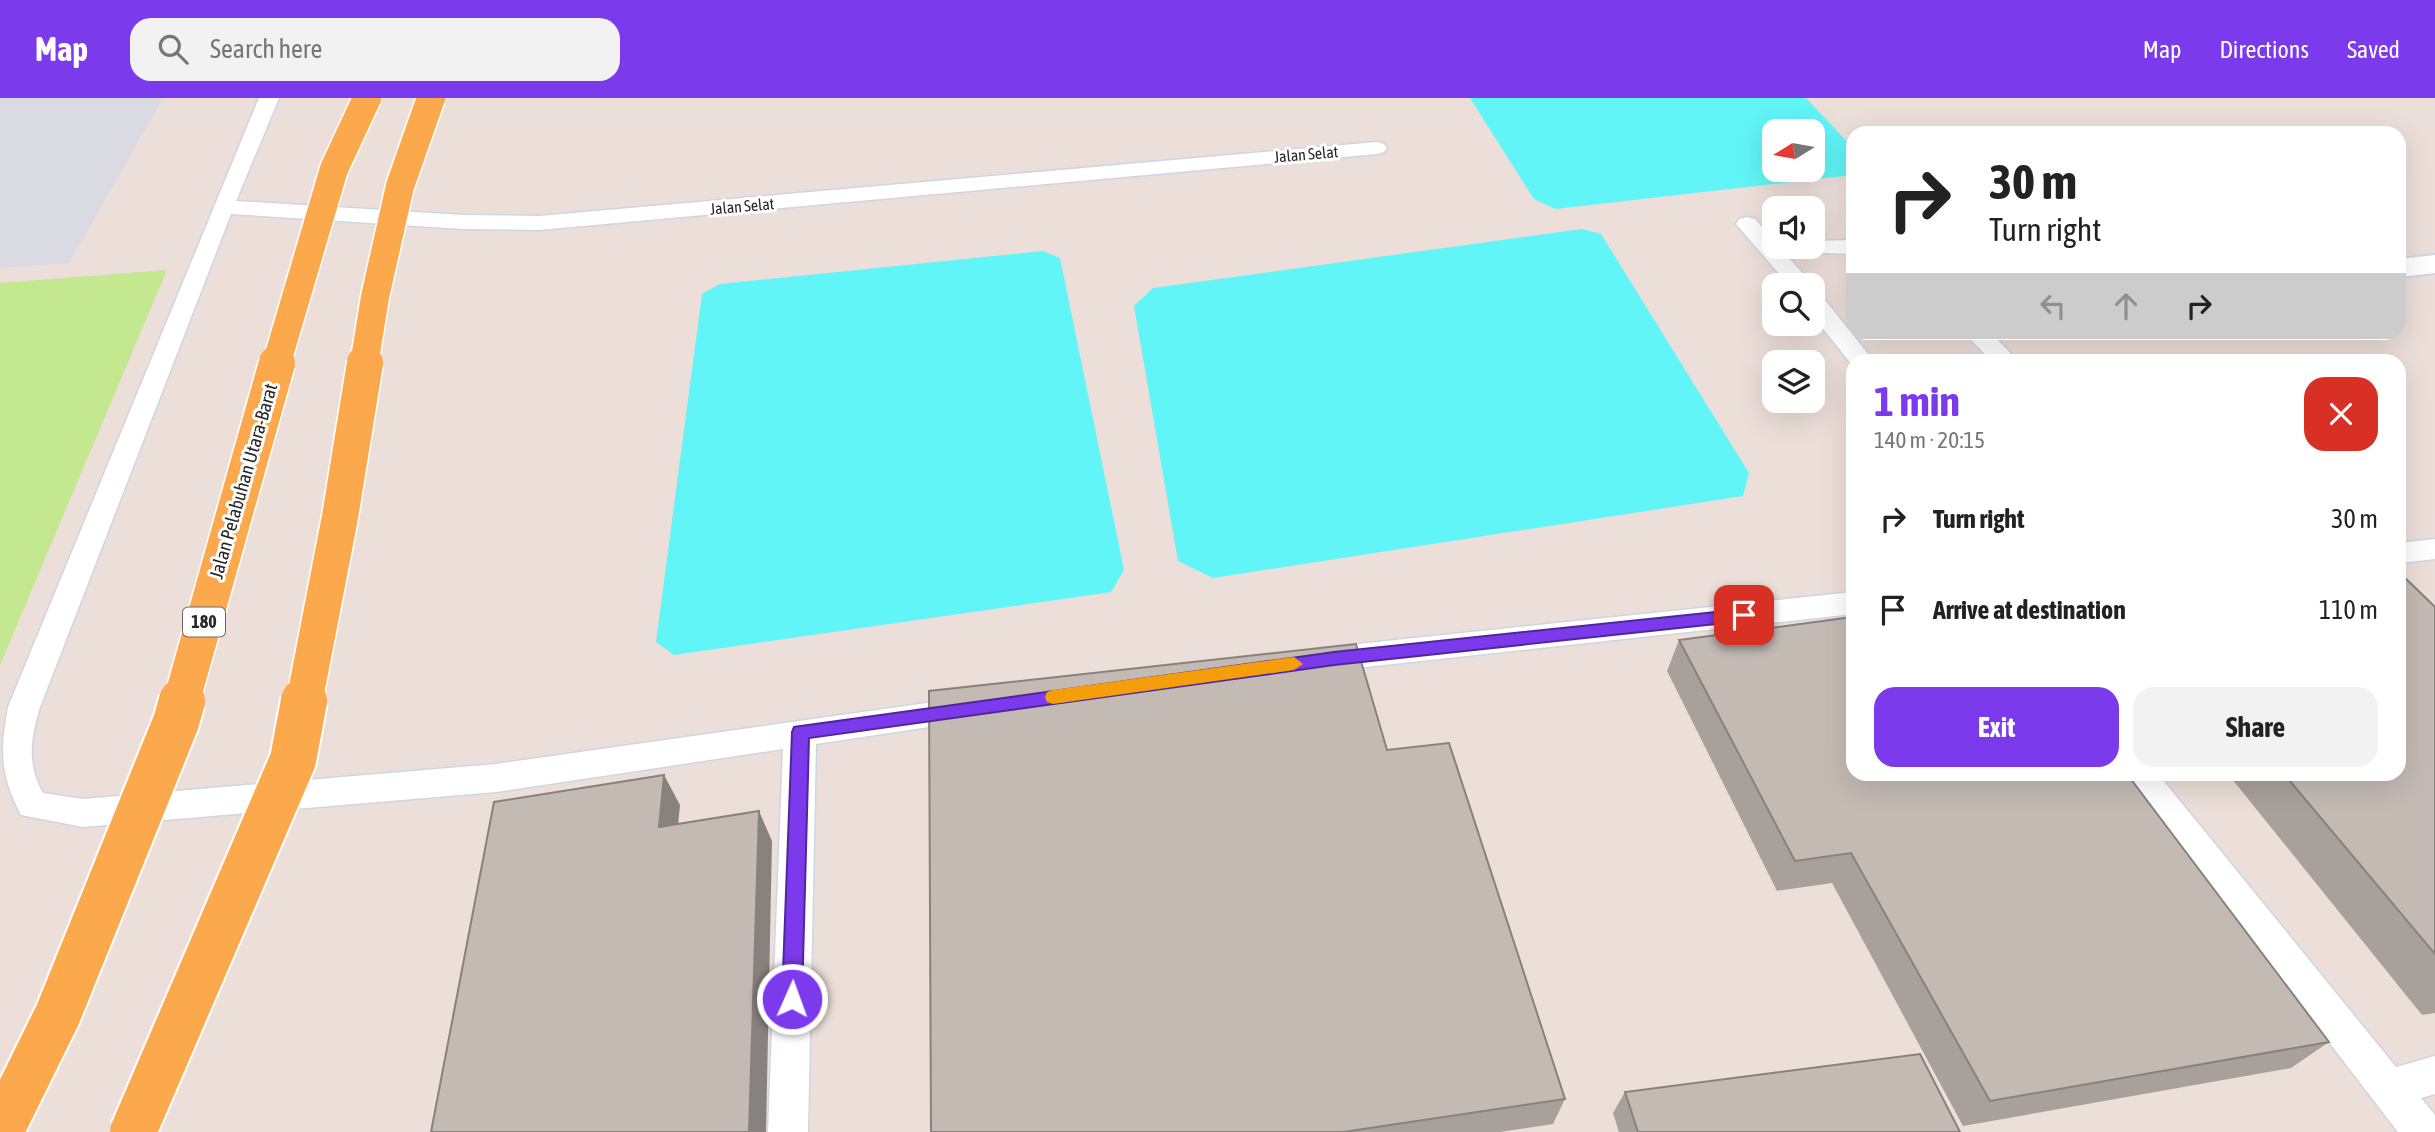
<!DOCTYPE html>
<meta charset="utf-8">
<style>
:root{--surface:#fff;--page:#f2f2f2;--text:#222;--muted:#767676;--accent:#7c3aed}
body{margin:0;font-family:"Asap Condensed",sans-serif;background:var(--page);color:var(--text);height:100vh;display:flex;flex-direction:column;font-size:26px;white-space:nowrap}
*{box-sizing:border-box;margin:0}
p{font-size:23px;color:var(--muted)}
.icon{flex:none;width:38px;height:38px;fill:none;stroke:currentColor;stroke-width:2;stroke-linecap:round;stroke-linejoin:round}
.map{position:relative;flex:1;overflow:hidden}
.drawer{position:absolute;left:1846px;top:256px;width:560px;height:427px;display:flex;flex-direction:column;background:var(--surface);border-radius:21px;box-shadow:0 7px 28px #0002}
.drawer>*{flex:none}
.hud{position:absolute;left:1846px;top:28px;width:560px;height:214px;border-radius:21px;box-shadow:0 7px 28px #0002;background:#fff;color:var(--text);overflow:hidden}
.needle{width:46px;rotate:259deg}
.controls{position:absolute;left:1762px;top:21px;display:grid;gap:14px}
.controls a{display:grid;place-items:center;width:63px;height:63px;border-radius:14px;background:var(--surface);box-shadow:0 7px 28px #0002;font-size:35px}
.pin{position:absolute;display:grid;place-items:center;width:60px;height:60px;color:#fff;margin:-30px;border-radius:14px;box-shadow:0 4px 10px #0006}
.me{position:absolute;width:77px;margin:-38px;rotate:2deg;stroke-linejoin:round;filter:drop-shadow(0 0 5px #0008)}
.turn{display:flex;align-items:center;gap:24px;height:147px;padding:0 28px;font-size:32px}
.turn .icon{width:91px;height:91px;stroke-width:2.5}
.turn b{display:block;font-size:49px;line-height:60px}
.lanes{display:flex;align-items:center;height:66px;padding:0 28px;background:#0003;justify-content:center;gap:35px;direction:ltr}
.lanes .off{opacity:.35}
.round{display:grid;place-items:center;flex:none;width:74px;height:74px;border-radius:21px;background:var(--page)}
.headline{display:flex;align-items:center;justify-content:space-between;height:119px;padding:0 28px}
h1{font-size:42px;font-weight:700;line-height:52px;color:var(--accent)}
.cta{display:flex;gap:14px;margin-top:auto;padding:14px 28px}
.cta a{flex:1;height:80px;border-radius:21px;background:var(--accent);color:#fff;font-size:28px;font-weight:700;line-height:80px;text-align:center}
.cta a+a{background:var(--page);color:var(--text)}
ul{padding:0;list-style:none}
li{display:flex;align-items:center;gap:21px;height:91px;padding:0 28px}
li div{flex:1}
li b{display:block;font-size:26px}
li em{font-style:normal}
header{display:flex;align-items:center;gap:42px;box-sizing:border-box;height:98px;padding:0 35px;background:var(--accent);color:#fff}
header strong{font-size:33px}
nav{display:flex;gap:38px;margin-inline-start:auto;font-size:24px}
.search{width:490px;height:63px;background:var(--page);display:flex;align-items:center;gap:18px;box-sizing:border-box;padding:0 24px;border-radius:21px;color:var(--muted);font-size:26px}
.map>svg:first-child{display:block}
</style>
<header>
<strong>Map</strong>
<div class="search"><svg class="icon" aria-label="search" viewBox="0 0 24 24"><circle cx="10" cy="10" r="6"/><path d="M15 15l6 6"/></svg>Search here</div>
<nav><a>Map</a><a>Directions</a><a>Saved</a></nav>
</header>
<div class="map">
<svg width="2435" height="1034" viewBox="0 0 2435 1034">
<rect width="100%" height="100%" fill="#ecded8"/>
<path fill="#dadae3" d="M0,0H163L69,165L0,170Z"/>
<path fill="#c3e88f" d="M167,172L0,567V185Z"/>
<path fill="#61f5f8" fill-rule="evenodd" d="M1470,0H1806L1853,50V77L1555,111L1534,101ZM1774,33H1813V72H1774Z
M1582,131L1601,136L1749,375L1743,398L1213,480L1178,463L1134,208L1153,190Z
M1043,153L1060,160L1124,472L1111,494L674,557L656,544L702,196L720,186Z"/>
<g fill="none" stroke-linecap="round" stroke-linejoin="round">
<defs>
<path id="service" d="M259,0H279L236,103L463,117L539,118L1377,44L1384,46L1387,50L1384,54L1377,56L539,132L463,131L231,116L40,609C31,640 26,665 43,695L83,701L496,666L969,599L980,602L985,611L980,620L969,623L816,646L808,1034H768L783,651L496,694L83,729L21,717C0,676 0,654 8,609Z
M1747,119L1755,121L1774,143V149H1813V143L1853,142V156L1825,155L1789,160L1813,187H1789L1736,126L1739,121Z
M1813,195L1821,197L1873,262H1853L1852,267L1813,218Z
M1963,234H1990L2017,262H1991Z
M2435,441V461L2399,465V445Z
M1853,494V516L1320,574L1309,570L1305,562L1309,554L1320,550Z
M2123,676H2158L2396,969L2435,958V996L2421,1000L2435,1017V1034H2398Z"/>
<path id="minor" d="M2435,157V175L2399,179V161Z"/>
</defs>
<use href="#service" stroke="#cdd7e3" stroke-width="3"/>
<use href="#minor" stroke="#cdd7e3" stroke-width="4"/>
<use href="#service" fill="#fff" fill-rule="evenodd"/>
<use href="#minor" fill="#fff" fill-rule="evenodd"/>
<defs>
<path id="primary-bridge-far2" d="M276,267L334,71L367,0
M364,267L375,199L400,88L431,0"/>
<path id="primary-bridge-far1" d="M181,605L277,265
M304,605L340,419L365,265"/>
<path id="primary-bridge" d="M0,1034L58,916L176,624L182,603
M133,1034L293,662L304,603"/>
</defs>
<use href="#primary-bridge-far2" stroke="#fff" stroke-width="31" stroke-linecap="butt"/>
<use href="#primary-bridge-far1" stroke="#fff" stroke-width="39" stroke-linecap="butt"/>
<use href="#primary-bridge" stroke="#fff" stroke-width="50" stroke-linecap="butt"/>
<use href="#primary-bridge-far2" stroke="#fca84d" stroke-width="28"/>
<use href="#primary-bridge-far1" stroke="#fca84d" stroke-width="36"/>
<use href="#primary-bridge" stroke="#fca84d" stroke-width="46"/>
</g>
<path fill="#a8a09b" d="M2435,509V915L2422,917L2228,676H2399Z
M1679,542L2329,944L2291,970L1963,1028L1832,785L1777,793L1667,573Z
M1387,652L1565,1001L1553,1026L1500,1034H931Z
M1625,994L1960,1034H1619L1613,1015Z"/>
<path fill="#88827e" d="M664,677L680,707L675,759L659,729Z
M759,713L772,743L766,1034H749Z"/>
<path fill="#c3bab4" stroke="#88827e" stroke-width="2" d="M2399,474L2435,509V856L2284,676H2399Z
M1853,519V676H2127L2329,944L1990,1003L1851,755L1795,763L1679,542Z
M1356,546L1387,652L1449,645L1565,1001L1343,1034H931L929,593Z
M664,677L659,729L759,713L749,1034H431L494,704Z
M1920,956L1960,1034H1638L1625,994Z"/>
<path fill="#7c3aed" stroke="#51269a" stroke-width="2" d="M1744,511L1752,517L1744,523L1334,567L809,640L802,901L799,907L792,910L785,907L782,901L792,634L794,629L1334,554Z"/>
<path fill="#f59e0b" d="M1294,559L1303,566L1294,572L1053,606L1047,604L1045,599L1047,594L1053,592Z"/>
<g text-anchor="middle" stroke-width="6" stroke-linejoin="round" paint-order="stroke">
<g font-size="16" fill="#282828" stroke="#fff">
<text transform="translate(1306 56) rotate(-5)" y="6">Jalan Selat</text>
<text transform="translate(742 108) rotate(-5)" y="6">Jalan Selat</text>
</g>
<rect fill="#fff" stroke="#686868" stroke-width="2" x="183" y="509.5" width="42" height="29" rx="5"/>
<g font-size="18" font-weight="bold" fill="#282828">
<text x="204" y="530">180</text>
</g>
<g font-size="19" fill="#282828" stroke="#fff">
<text transform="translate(243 383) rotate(-74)" y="7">Jalan Pelabuhan Utara-Barat</text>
</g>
</g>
</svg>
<div class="controls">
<a><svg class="needle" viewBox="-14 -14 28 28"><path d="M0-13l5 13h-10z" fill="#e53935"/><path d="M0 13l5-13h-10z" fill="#767676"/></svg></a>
<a><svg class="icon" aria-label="sound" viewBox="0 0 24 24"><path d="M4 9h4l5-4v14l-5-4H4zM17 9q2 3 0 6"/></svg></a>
<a><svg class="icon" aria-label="search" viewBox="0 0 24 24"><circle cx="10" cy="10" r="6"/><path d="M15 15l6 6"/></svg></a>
<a><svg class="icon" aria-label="layers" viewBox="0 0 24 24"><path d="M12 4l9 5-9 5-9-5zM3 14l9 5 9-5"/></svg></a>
</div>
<div class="pin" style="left:1744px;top:517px;background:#d93025"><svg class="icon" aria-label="arrive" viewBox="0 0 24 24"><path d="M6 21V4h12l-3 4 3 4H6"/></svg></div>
<svg class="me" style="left:792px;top:901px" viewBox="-20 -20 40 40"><circle r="17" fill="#7c3aed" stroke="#fff" stroke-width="3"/><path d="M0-11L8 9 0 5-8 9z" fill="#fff"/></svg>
<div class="hud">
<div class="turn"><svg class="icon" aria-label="right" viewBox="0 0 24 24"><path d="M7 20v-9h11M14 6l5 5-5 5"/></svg><div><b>30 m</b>Turn right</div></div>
<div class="lanes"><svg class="icon off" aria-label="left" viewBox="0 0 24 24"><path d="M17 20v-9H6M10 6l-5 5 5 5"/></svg><svg class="icon off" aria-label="ahead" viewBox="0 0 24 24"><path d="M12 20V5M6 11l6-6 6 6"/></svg><svg class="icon" aria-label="right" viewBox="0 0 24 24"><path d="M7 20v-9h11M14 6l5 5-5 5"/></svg></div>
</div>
<section class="drawer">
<div class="headline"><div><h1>1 min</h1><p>140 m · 20:15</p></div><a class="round" style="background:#d93025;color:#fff"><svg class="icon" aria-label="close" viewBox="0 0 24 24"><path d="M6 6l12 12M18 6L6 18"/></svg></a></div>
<ul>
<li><svg class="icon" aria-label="right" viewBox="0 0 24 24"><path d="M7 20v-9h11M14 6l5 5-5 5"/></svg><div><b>Turn right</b></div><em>30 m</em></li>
<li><svg class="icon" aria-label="arrive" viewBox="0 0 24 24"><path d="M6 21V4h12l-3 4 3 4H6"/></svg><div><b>Arrive at destination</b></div><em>110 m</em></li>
</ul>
<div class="cta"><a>Exit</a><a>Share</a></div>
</section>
</div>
